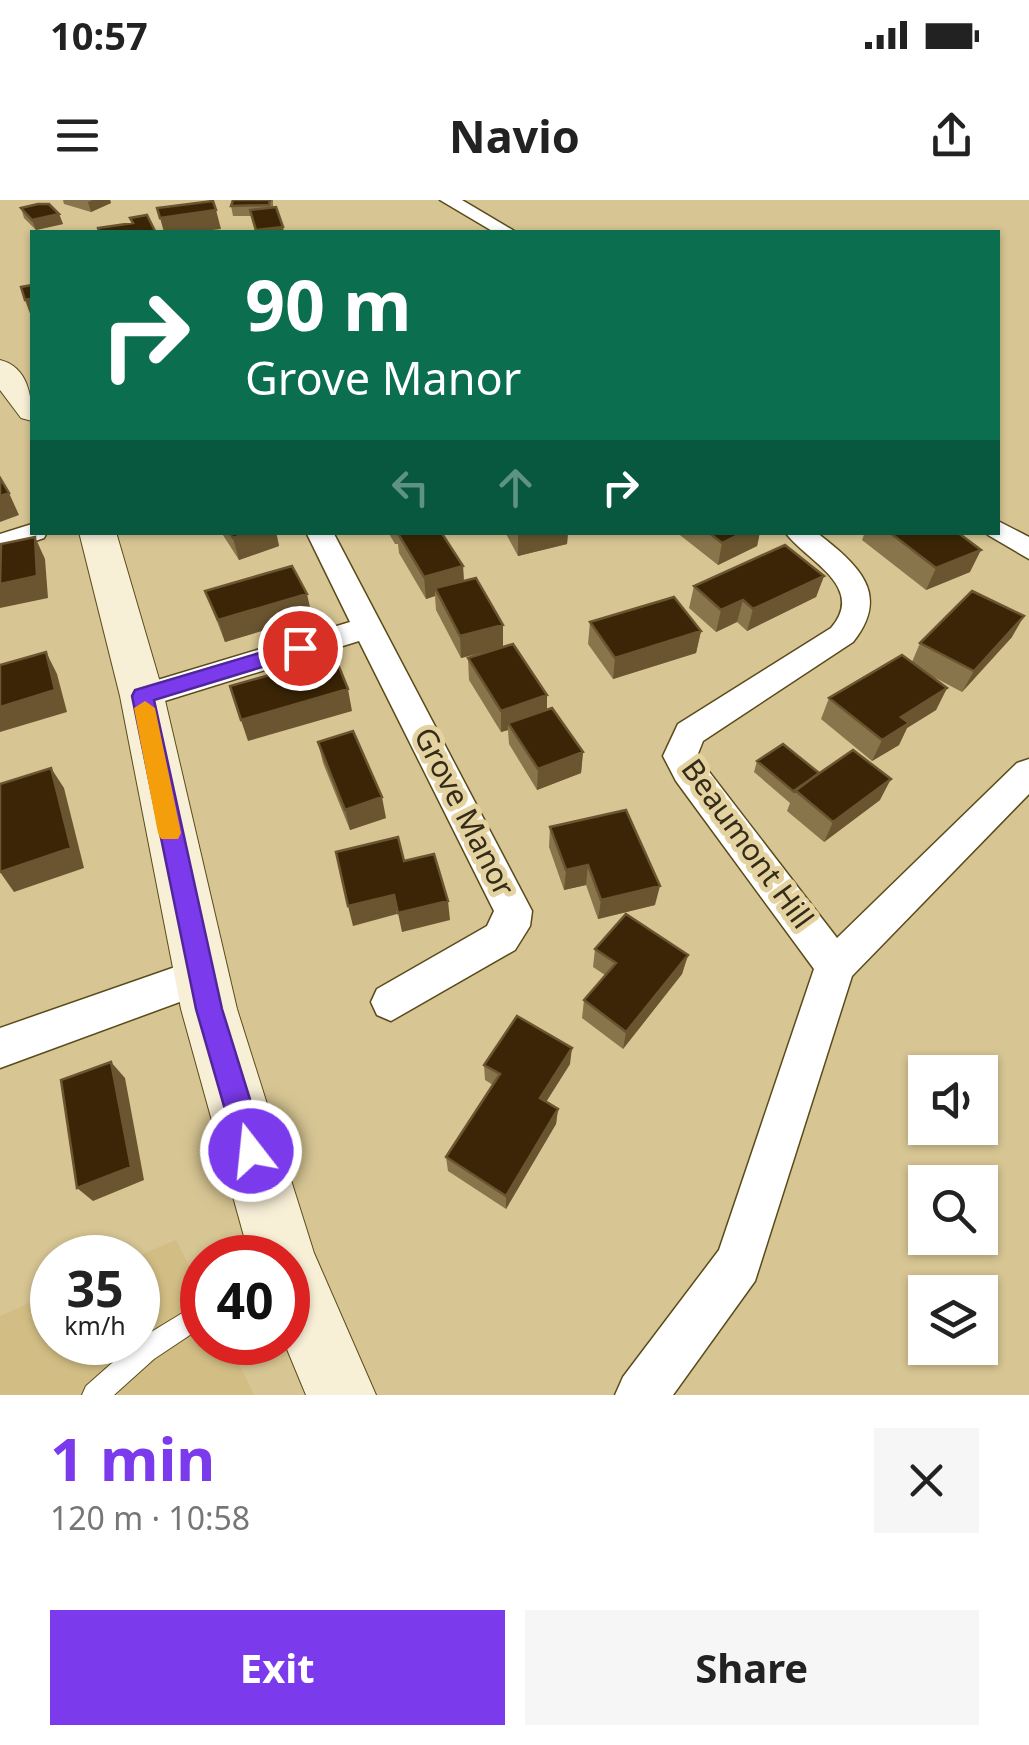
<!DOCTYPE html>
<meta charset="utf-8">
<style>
:root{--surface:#fff;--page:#f6f6f6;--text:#222;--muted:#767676;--accent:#7c3aed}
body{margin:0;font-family:"Noto Sans",sans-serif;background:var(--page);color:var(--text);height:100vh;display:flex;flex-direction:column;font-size:38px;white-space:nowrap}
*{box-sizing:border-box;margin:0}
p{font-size:32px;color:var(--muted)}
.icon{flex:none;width:55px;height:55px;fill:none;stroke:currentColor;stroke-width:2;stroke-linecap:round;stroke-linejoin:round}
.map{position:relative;height:1195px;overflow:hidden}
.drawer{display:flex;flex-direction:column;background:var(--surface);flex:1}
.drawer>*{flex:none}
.hud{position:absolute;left:30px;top:30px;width:970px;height:305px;border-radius:0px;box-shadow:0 2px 8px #0004;background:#0b6e4f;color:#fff;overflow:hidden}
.tools{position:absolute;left:908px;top:855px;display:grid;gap:20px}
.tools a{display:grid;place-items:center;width:90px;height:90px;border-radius:0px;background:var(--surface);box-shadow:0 2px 8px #0004;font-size:50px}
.speed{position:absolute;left:30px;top:1035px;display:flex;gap:20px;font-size:50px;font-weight:700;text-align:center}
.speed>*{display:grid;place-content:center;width:130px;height:130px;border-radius:50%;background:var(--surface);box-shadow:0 2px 8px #0004;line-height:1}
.speed small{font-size:25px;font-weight:400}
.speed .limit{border:15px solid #d22;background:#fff;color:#111}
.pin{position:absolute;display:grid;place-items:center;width:85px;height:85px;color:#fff;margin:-42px;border:5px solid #fff;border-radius:50%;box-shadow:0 2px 10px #0007}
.me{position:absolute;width:110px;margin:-55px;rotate:344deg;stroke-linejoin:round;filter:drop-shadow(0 0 8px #0008)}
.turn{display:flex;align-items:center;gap:35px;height:210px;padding:0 50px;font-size:45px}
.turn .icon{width:130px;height:130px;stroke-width:2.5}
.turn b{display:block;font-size:70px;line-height:85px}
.lanes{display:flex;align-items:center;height:95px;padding:0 50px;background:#0003;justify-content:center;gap:50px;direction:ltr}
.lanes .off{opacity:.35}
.round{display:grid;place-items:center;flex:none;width:105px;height:105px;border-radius:0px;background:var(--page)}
.head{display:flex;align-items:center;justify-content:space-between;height:170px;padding:0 50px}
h1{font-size:60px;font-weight:700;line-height:75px;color:var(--accent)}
.cta{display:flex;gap:20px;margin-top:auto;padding:20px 50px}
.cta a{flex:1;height:115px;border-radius:0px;background:var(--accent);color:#fff;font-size:40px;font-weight:700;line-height:115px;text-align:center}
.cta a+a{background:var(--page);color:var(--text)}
.status{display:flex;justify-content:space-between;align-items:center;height:70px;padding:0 50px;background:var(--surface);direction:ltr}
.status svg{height:28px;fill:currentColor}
header{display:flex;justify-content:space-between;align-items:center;height:130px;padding:0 50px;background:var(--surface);font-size:45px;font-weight:700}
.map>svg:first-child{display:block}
</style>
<div class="status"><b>10:57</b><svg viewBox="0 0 49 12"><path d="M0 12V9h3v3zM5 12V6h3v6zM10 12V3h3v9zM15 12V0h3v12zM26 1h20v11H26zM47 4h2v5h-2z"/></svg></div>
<header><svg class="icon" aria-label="menu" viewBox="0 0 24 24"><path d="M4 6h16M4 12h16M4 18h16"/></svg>Navio<svg class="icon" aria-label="share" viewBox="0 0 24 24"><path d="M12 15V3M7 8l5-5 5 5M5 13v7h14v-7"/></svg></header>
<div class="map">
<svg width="1029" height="1195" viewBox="0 0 1029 1195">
<rect width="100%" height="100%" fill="#d7c593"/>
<path fill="#d2be84" d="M176,1040L202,1091V1142L229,1143L254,1195H0V1116L52,1093V1142H138L135,1057Z"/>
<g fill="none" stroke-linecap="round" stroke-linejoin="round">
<defs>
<path id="lane" d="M202,1101V1127L154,1159L114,1195H82L86,1186L138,1140Z"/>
<path id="street" d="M440,0H462L516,32H494Z
M998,321L1029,337V359L988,335L998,332Z
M32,324V332H47L44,338L0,353V334Z
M306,332H333L532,711L530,726L515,750L391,821L377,815L371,802L377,789L487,726L494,711L359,441L142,508L131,504L126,496L131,488L350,422Z
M785,332H816C857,364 892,393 853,442L703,541L697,556L837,738L1017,563L1029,559V594L852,776L755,1081L673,1195H615L623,1177L719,1050L814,769L676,581L663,556L678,524L831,428C867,386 806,361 785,332Z
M201,758L215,763L221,776L215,789L0,868V828Z"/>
<path id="secondary" d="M0,160C28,167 32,196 32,221L21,218L0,190Z
M79,332H116L164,496L237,809L314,1053L376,1195H306L284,1142H288V1058H250L181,809L120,496Z"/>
</defs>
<use href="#lane" stroke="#5a4b1a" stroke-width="2"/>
<use href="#street" stroke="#5a4b1a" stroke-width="3"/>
<use href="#secondary" stroke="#5a4b1a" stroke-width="2"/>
<use href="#lane" fill="#fff" fill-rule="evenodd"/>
<use href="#street" fill="#fff" fill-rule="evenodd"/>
<use href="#secondary" fill="#f8efd7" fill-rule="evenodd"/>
</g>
<path fill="#89754c" d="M63,0H110L111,3L91,12L64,4Z
M233,0H273V7L284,32H255L251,16H233L231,6Z
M21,8L59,14L63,24L36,30L24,18Z
M221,332H276L279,346L239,360Z
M388,332H441L463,366L464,381L503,425V447L547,495V510L583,552L581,573L537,590L509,544L508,530L501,532L469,480L468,458L500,448L461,458L436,410L435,396L426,399L399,353L398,344H395Z
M505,332H568L567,344L518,356Z
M676,332H760L757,346L718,365Z
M865,332H957L970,372L926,390L862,340Z
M824,376L816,397L747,431L737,422L716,432L689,408L694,386Z
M205,391L312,416L225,442Z
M590,422L701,431L696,453L613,479L588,444Z
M1012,437L962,492L926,473L947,488L936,510L907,528L899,545L872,561L821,519L829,498L912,462L920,443Z
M318,542L386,618L350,630L323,563Z
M757,561L819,573L880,600L824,642L787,611L790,603L754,572Z
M550,627L655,705L598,719L586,685L564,690L549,647Z
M595,749L688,755L682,774L623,849L582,818L584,800L605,775L593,767Z
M570,864L546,902L558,909L556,924L506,1009L448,971L446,957L493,885L485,880L484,865Z"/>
<path fill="#6a5530" d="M93,0H110L111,3L91,12L88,2Z
M216,10L221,29L196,32H164L160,18Z
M59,14L63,24L36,30L32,20Z
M283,27L284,32H257L256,30Z
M32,98V119L25,100Z
M9,293L19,315L0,322V296Z
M250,332H276L279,346L239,360L233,338Z
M523,332H568L567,344L518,356V334Z
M744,332H760L757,346L718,365L722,343Z
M35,337L45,359L48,398L0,408V384Z
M981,350L970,372L926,390L936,368Z
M463,366L464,388H435V396L426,399L424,377Z
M824,376L816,397L747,431L753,409Z
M307,394L312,416L225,442L218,420Z
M743,400L737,422L716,432L721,410Z
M1024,416L1012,437L962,492L974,471Z
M503,425V447L461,458L460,436Z
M701,431L696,453L613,479L615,458Z
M46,452L57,474L67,512L0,532V507Z
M947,488L936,510L907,528L899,545L872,561L882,540L901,517Z
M348,489L352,511L248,541L241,520Z
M547,495V516L508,523V530L501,532V511Z
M583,552L581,573L537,590L538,569Z
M51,568L64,588L84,668L14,692L0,672Z
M891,579L880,600L824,642L833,622Z
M382,597L386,618L350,630L345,610Z
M588,665L586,685L564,690L566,670Z
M660,686L655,705L598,719L601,700Z
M394,695L397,714L353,726L348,706Z
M448,701L450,720L402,732L398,713Z
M688,755L682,774L623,849L626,832Z
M572,848L570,864L539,913L540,898Z
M111,862L125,878L144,980L93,1001L77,988Z
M558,909L556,924L506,1009V996Z"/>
<path fill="#3b2506" stroke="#6a5530" stroke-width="2.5" d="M233,0H270L269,5L231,6Z
M213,1L216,10L160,18L157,8Z
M38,4H49L59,14L32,20L21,8Z
M276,7L283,27L256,30L250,10Z
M147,15L155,31L99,32L98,28L133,23L130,18Z
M32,85V98L25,100L21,87Z
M0,278L9,293L0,296Z
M229,332H250L233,338Z
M397,332H441L463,366L424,377Z
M708,332H744L722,343Z
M889,332H957L981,350L936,368Z
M35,337L37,376L0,384L1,344Z
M785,345L824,376L753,409L743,400L721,410L694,386Z
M292,366L307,394L218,420L205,391Z
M476,378L503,425L460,436L435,388Z
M972,391L1024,416L974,471L920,443Z
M674,397L701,431L615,458L590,422Z
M513,444L547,495L501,511L468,458Z
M46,452L55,490L0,507V465Z
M902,455L947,488L901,517L909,523L882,540L829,498Z
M335,457L348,489L241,520L230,486Z
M552,508L583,552L538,569L508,523Z
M353,531L382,597L345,610L318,542Z
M783,544L819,573L794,592L757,561Z
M853,550L891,579L833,622L795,590Z
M51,568L71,648L0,672V584Z
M626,610L660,686L601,700L588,665L566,670L550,627Z
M398,637L404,661L434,654L448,701L398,713L394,695L348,706L336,652Z
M626,714L688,755L626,832L584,800L616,763L595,749Z
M517,816L572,848L540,898L558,909L506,996L446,957L500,874L484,865Z
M111,862L131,967L77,988L61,880Z"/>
<path fill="#7c3aed" stroke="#51269a" stroke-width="2.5" d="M300,441L310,448L308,453L154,500L222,809L266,951L262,961L251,966L241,961L237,951L196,809L132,496L135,490Z"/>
<path fill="#f59e0b" d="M145,501L155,508L181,633L178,639H161L158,633L134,508Z"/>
<g text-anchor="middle" stroke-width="10" stroke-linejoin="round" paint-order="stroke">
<g font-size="30" fill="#332c18" stroke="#e4d2a0">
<text transform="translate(464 612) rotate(63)" y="10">Grove Manor</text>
<text transform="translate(747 644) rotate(54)" y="10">Beaumont Hill</text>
</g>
</g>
</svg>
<div class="tools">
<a><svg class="icon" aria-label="sound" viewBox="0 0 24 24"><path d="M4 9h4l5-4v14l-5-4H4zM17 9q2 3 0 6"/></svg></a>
<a><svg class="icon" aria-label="search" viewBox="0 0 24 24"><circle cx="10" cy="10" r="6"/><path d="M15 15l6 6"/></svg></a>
<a><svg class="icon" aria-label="layers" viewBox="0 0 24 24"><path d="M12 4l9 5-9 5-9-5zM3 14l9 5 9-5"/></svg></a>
</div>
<div class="speed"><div>35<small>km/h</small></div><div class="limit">40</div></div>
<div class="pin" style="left:300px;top:448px;background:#d93025"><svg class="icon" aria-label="arrive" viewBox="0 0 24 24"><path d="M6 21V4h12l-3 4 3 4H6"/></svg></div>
<svg class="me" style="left:251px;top:951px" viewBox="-20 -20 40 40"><circle r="17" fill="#7c3aed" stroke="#fff" stroke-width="3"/><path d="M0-11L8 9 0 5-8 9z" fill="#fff"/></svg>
<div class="hud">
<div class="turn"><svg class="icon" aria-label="right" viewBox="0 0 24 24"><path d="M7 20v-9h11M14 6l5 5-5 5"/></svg><div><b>90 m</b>Grove Manor</div></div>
<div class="lanes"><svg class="icon off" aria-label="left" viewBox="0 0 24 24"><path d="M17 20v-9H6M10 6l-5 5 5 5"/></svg><svg class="icon off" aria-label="ahead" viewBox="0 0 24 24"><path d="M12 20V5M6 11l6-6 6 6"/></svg><svg class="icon" aria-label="right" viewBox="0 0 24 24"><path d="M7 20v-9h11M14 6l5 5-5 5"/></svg></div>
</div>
</div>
<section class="drawer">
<div class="head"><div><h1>1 min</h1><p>120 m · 10:58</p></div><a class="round"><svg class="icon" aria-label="close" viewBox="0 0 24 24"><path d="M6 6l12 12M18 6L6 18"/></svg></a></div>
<div class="cta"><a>Exit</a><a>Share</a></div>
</section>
